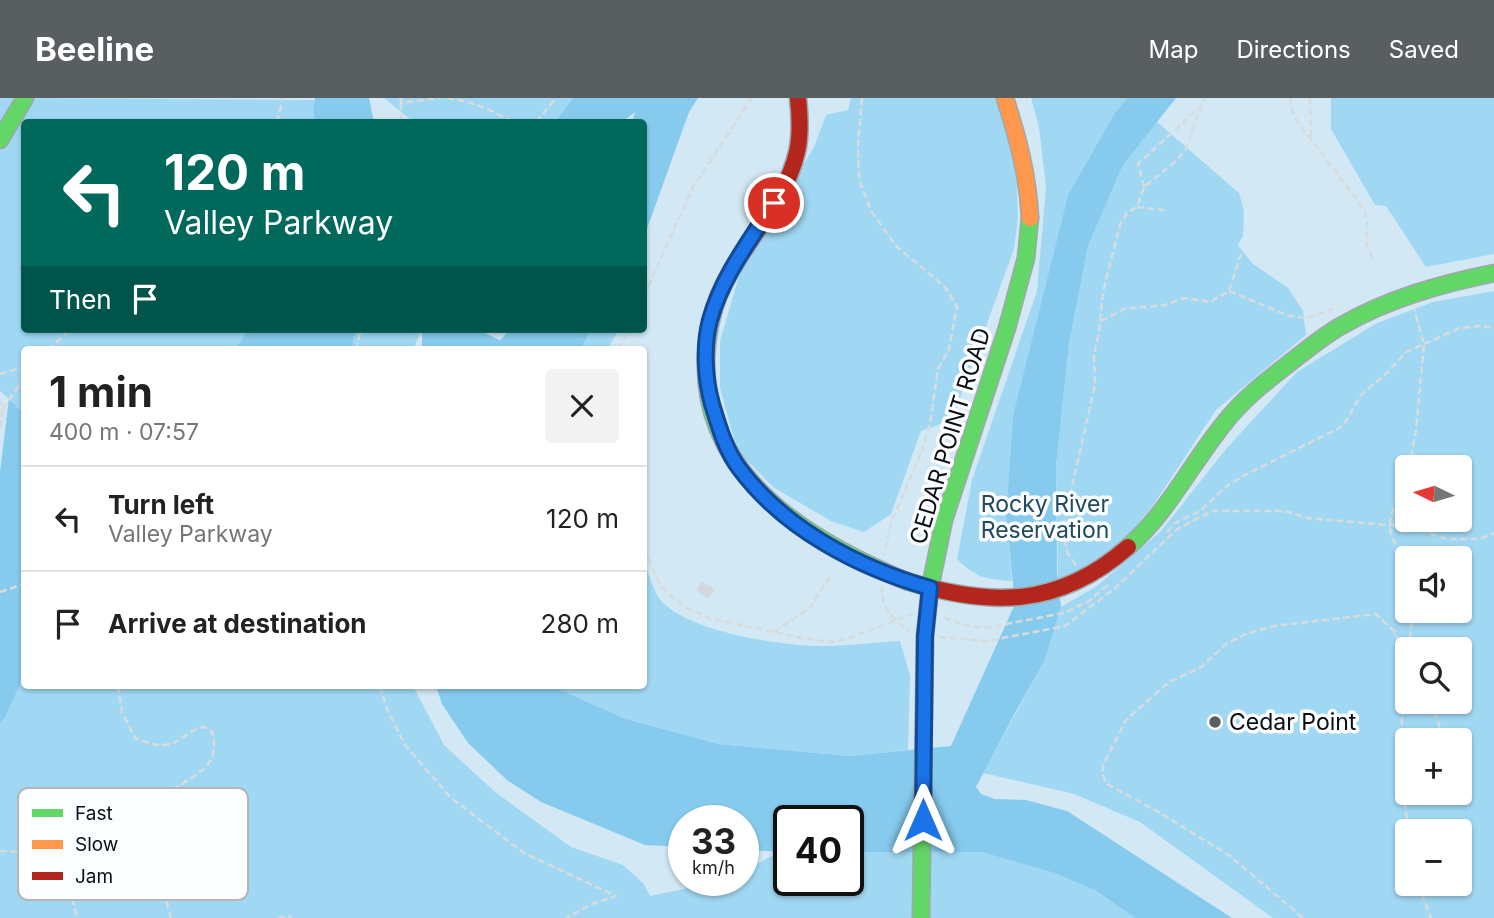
<!DOCTYPE html>
<meta charset="utf-8">
<style>
:root{--surface:#fff;--page:#f2f2f2;--text:#222;--muted:#767676;--line:#e0e0e0;--accent:#595e61}
body{margin:0;font-family:Inter,sans-serif;background:var(--page);color:var(--text);height:100vh;display:flex;flex-direction:column;font-size:26px;white-space:nowrap}
*{box-sizing:border-box;margin:0}
p{font-size:23px;color:var(--muted)}
.icon{flex:none;width:38px;height:38px;fill:none;stroke:currentColor;stroke-width:2;stroke-linecap:round;stroke-linejoin:round}
.map{position:relative;flex:1;overflow:hidden}
.details{position:absolute;left:21px;top:248px;width:626px;height:343px;display:flex;flex-direction:column;background:var(--surface);border-radius:7px;box-shadow:0 2px 5px #0004}
.details>*{flex:none}
.top-card{position:absolute;left:21px;top:21px;width:626px;height:214px;border-radius:7px;box-shadow:0 2px 5px #0004;background:#00695c;color:#fff;overflow:hidden}
.needle{width:46px;rotate:275deg}
.fabs{position:absolute;left:1395px;top:357px;display:grid;gap:14px}
.fabs a{display:grid;place-items:center;width:77px;height:77px;border-radius:7px;background:var(--surface);box-shadow:0 2px 5px #0004;font-size:35px}
.speed{position:absolute;left:668px;top:707px;display:flex;gap:14px;font-size:35px;font-weight:700;text-align:center}
.speed>*{display:grid;place-content:center;width:91px;height:91px;border-radius:50%;background:var(--surface);box-shadow:0 2px 5px #0004;line-height:1}
.speed small{font-size:18px;font-weight:400}
.speed .limit{border:4px solid #111;border-radius:10px;background:#fff;color:#111}
.pin{position:absolute;display:grid;place-items:center;width:60px;height:60px;color:#fff;margin:-30px;border:4px solid #fff;border-radius:50%;box-shadow:0 2px 7px #0007}
.me{position:absolute;width:77px;margin:-38px;rotate:0deg;stroke-linejoin:round;filter:drop-shadow(0 0 5px #0008)}
.turn{display:flex;align-items:center;gap:24px;height:147px;padding:0 28px;font-size:32px}
.turn .icon{width:91px;height:91px;stroke-width:2.5}
.turn b{display:block;font-size:49px;line-height:60px}
.then{display:flex;align-items:center;height:66px;padding:0 28px;background:#0003;gap:14px;font-size:26px}
.round{display:grid;place-items:center;flex:none;width:74px;height:74px;border-radius:7px;background:var(--page)}
.headline{display:flex;align-items:center;justify-content:space-between;height:119px;padding:0 28px}
h1{font-size:42px;font-weight:700;line-height:52px}
ul{padding:0;list-style:none}
li{display:flex;align-items:center;gap:21px;height:105px;padding:0 28px;border-top:2px solid var(--line)}
li div{flex:1}
li b{display:block;font-size:26px}
li em{font-style:normal}
header{display:flex;align-items:center;gap:42px;box-sizing:border-box;height:98px;padding:0 35px;background:var(--accent);color:#fff}
header strong{font-size:33px}
nav{display:flex;gap:38px;margin-inline-start:auto;font-size:24px}
.map>svg:first-child{display:block}
</style>
<header>
<strong>Beeline</strong>
<nav><a>Map</a><a>Directions</a><a>Saved</a></nav>
</header>
<div class="map">
<svg width="1494" height="820" viewBox="0 0 1494 820">
<rect width="100%" height="100%" fill="#e9f1f5"/>
<path fill="#d2e8f4" fill-rule="evenodd" d="M0,0H1028L1083,59L1062,0H1494V820H0ZM24,24H644V231H24ZM24,252H644V588H24ZM1407,369H1460V422H1407ZM1407,460H1460V513H1407ZM1407,551H1460V604H1407ZM1407,642H1460V695H1407ZM684,723H744V782H684ZM789,723H849V782H789ZM1407,733H1460V786H1407Z"/>
<path fill="#a0d8f4" fill-rule="evenodd" d="M0,0L316,2L313,12L315,24H24V231H248L235,252H24V588H413L444,647L495,694L571,749L623,767L644,786L650,798L726,782H744V773L779,754H789V782H849V754H982L1057,765L1135,820H0V375L9,301L0,293Z
M384,0H573L555,24H454L411,22Z
M851,0H998L1016,67L1018,120L1014,151L952,322L921,333L891,416L864,434L831,423L773,389L737,352L720,290V243L748,147L783,101L814,49L826,17L848,12Z
M1031,0H1127L1114,16L1068,97L1013,317L1006,418L1012,483C986,481 976,480 957,461L972,382L1037,193L1046,89L1039,29Z
M1331,0H1494V156L1426,169L1386,108L1375,107L1331,31Z
M1156,23L1239,95L1244,113L1243,138L1238,147L1252,165L1288,190L1303,213L1306,237L1216,312L1154,406L1116,453L1092,464L1072,479L1058,484L1056,368L1069,246L1088,148L1123,67Z
M1494,193V820H1273L1140,724L1074,696L983,675L1044,564L1061,509L1097,488L1161,433L1226,351L1297,274L1377,225L1433,204ZM1407,369H1460V422H1407ZM1407,460H1460V513H1407ZM1407,551H1460V604H1407ZM1407,642H1460V695H1407ZM1407,733H1460V786H1407Z
M356,231H422L413,252H351Z
M592,231H619L607,252H580Z
M644,465C649,476 654,495 662,504C693,535 782,548 825,548C850,548 875,544 900,543L910,578L908,652L849,658L719,646L626,621L552,588H644Z"/>
<path fill="#86cbee" d="M315,0H369L374,24H315L313,12Z
M573,0H698L689,14L644,139V24H632L635,14L622,24H555Z
M1127,0H1176L1123,67L1088,148L1069,246L1056,368L1057,474L1061,509L1044,564L1015,615L976,689L981,696L995,701L1026,702L1067,713L1232,820H1135L1095,792L1055,775L982,754H849V723H789V754L744,752V723H684V749L645,747L541,704L507,682L468,645L442,606L436,588H552L626,621L719,646L849,658L951,648L1015,506L1006,418L1013,317L1068,97L1114,16Z
M248,231H356L351,252H235Z
M422,231H480V233L500,242L511,231H592L580,252H422Z
M9,301L24,317V578L4,621L0,624V375Z"/>
<path fill="#d2d8db" d="M702,483L715,492L708,501L696,492Z"/>
<g fill="none" stroke-linecap="round" stroke-linejoin="round">
<defs>
<path id="fast" d="M0,42L25,0
M712,218C678,361 792,436 906,483
M1128,449C1167,415 1190,368 1222,328C1243,300 1269,281 1296,260C1310,249 1324,238 1339,229C1387,201 1440,186 1494,175
M921,820L925,538L930,490L944,422L1007,230L1026,160L1030,120"/>
<path id="slow" d="M1005,0C1018,40 1028,78 1030,120"/>
<path id="jam" d="M712,218C727,157 783,115 797,54C801,36 800,18 798,0
M906,483C991,509 1058,510 1128,449"/>
</defs>
<use href="#fast" stroke="#a1a7aa" stroke-width="19"/>
<use href="#slow" stroke="#a1a7aa" stroke-width="19"/>
<use href="#jam" stroke="#a1a7aa" stroke-width="19"/>
<path stroke="#d8dbdc" stroke-width="2.5" stroke-dasharray="7 3.5" stroke-linecap="butt" d="M401,0V5L440,0
M447,0C472,3 491,12 513,24
M862,0L858,47L859,81L871,113L896,148L945,189L957,209L949,251L938,271L930,325L922,353L891,425L884,457
M1290,0L1291,9L1297,23L1364,111L1367,124V148L1374,164
M1310,0L1311,39
M401,5V24
M277,24L283,0
M536,24L556,0
M1144,89L1138,66L1201,8
M1137,109L1164,112
M1229,193L1289,218L1307,220L1339,209
M644,198L693,89L752,0
M1101,223L1124,211L1165,207L1184,200L1210,204L1229,193L1242,153
M48,252L71,231
M356,252L361,231
M618,252L630,231
M0,276L24,269
M0,302L3,311L0,331
M3,311L24,280
M1409,369L1416,332L1424,246L1414,211
M1407,381C1390,418 1379,429 1407,463
M1167,434L1175,425L1200,413L1227,388L1243,378L1343,328L1361,297L1389,273L1406,254L1460,230L1480,228L1494,230
M644,451L661,489L685,509L709,520L801,540L831,544L846,541L913,516
M1076,467L1068,456L1062,433L1095,287L1094,257L1099,234L1103,194L1120,127L1127,115L1137,109L1144,89L1177,62L1186,51L1204,0
M882,488C880,509 893,522 909,533
M0,494L24,486
M944,520L965,527L985,530L1064,515L1089,503L1110,485
M774,534L810,510L831,477
M939,539L987,543L1065,528L1114,491L1176,432L1212,413H1285L1307,420L1411,429L1447,441H1480L1494,435
M1408,551L1414,513
M1407,556L1405,566L1407,570
M118,588L122,614L135,640C146,645 159,649 171,646C182,643 198,623 209,631C213,634 214,639 214,645C216,679 175,681 160,705C144,732 163,791 171,820
M380,588L387,611L405,647L451,700L524,755L616,798L592,806L566,820
M1430,604L1439,626L1440,642
M0,753L22,754L45,761L71,794L77,820
M1418,786L1431,820
M278,820L290,818L291,820
M1303,820L1230,758L1162,716L1107,686L1103,678V667L1126,622L1169,584L1200,570L1226,546L1246,536L1274,528L1376,516L1395,534L1405,566L1399,671L1409,733"/>
<use href="#fast" stroke="#63d668" stroke-width="16"/>
<use href="#slow" stroke="#ff974d" stroke-width="16"/>
<use href="#jam" stroke="#b3261e" stroke-width="16"/>
</g>
<g fill="none" stroke-linecap="round" stroke-linejoin="round">
<defs>
<path id="route" d="M774,105C750,142 722,179 710,222C703,248 705,281 712,306C719,329 725,351 739,370C784,431 859,470 930,490L925,538L923,722"/>
</defs>
<use href="#route" stroke="#114b97" stroke-width="18"/>
<use href="#route" stroke="#1a73e8" stroke-width="12"/>
</g>
<circle fill="#595e61" stroke="#fbfdff" stroke-width="2.5" cx="1215" cy="624" r="7"/>
<g text-anchor="middle" stroke-width="7" stroke-linejoin="round" paint-order="stroke">
<g font-size="23" fill="#0b0f12" stroke="#fbfdff">
<text transform="translate(950 338) rotate(-73)" y="8">CEDAR POINT ROAD</text>
</g>
<g font-size="23" fill="#214a5e" stroke="#fbfdff">
<text x="1045" y="414">Rocky River<tspan x="1045" dy="26">Reservation</tspan></text>
</g>
<g font-size="23" fill="#0b0f12" stroke="#fbfdff" text-anchor="start">
<text x="1229" y="632">Cedar Point</text>
</g>
</g>
<rect x="18" y="690" width="230" height="112" rx="10" fill="#fbfdff" stroke="#b3b6b8" stroke-width="2"/>
<rect x="32" y="711" width="31" height="8" fill="#63d668"/>
<rect x="32" y="742" width="31" height="9" fill="#ff974d"/>
<rect x="32" y="774" width="31" height="8" fill="#b3261e"/>
<g font-size="19" fill="#0b0f12">
<text x="75" y="722">Fast</text>
<text x="75" y="753">Slow</text>
<text x="75" y="785">Jam</text>
</g>
</svg>
<div class="fabs">
<a><svg class="needle" viewBox="-14 -14 28 28"><path d="M0-13l5 13h-10z" fill="#e53935"/><path d="M0 13l5-13h-10z" fill="#767676"/></svg></a>
<a><svg class="icon" aria-label="sound" viewBox="0 0 24 24"><path d="M4 9h4l5-4v14l-5-4H4zM17 9q2 3 0 6"/></svg></a>
<a><svg class="icon" aria-label="search" viewBox="0 0 24 24"><circle cx="10" cy="10" r="6"/><path d="M15 15l6 6"/></svg></a>
<a>+</a>
<a>−</a>
</div>
<div class="speed"><div>33<small>km/h</small></div><div class="limit">40</div></div>
<div class="pin" style="left:774px;top:105px;background:#d93025"><svg class="icon" aria-label="arrive" viewBox="0 0 24 24"><path d="M6 21V4h12l-3 4 3 4H6"/></svg></div>
<svg class="me" style="left:923px;top:722px" viewBox="-20 -20 40 40"><path d="M0-17L14 15 0 8-14 15z" fill="#1a73e8" stroke="#fff" stroke-width="4"/></svg>
<div class="top-card">
<div class="turn"><svg class="icon" aria-label="left" viewBox="0 0 24 24"><path d="M17 20v-9H6M10 6l-5 5 5 5"/></svg><div><b>120 m</b>Valley Parkway</div></div>
<div class="then">Then<svg class="icon" aria-label="arrive" viewBox="0 0 24 24"><path d="M6 21V4h12l-3 4 3 4H6"/></svg></div>
</div>
<section class="details">
<div class="headline"><div><h1>1 min</h1><p>400 m · 07:57</p></div><a class="round"><svg class="icon" aria-label="close" viewBox="0 0 24 24"><path d="M6 6l12 12M18 6L6 18"/></svg></a></div>
<ul>
<li><svg class="icon" aria-label="left" viewBox="0 0 24 24"><path d="M17 20v-9H6M10 6l-5 5 5 5"/></svg><div><b>Turn left</b><p>Valley Parkway</p></div><em>120 m</em></li>
<li><svg class="icon" aria-label="arrive" viewBox="0 0 24 24"><path d="M6 21V4h12l-3 4 3 4H6"/></svg><div><b>Arrive at destination</b></div><em>280 m</em></li>
</ul>
</section>
</div>
